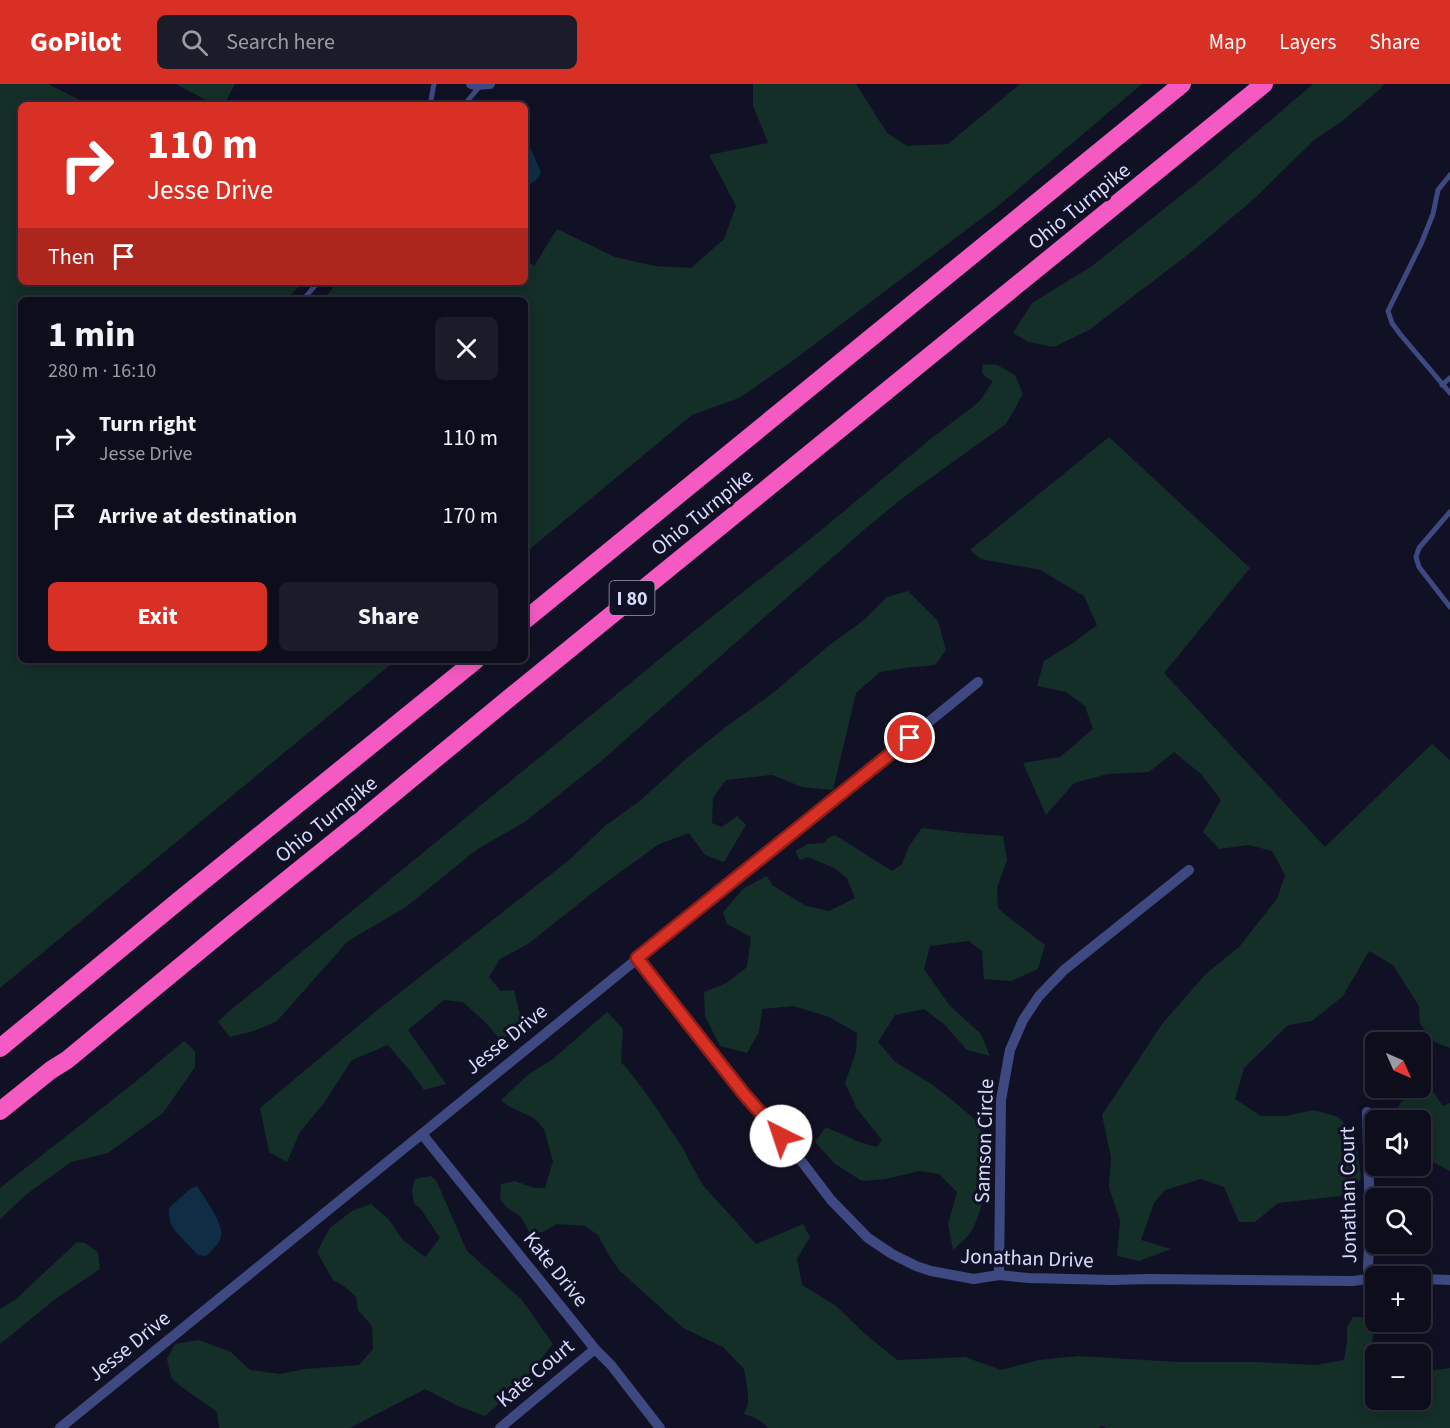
<!DOCTYPE html>
<meta charset="utf-8">
<style>
:root{--surface:#0d0d1c;--page:#1b1b29;--text:#f1f3f6;--muted:#9a9ca3;--line:#2d2d3b;--accent:#d93025}
body{margin:0;font-family:"Source Sans 3",sans-serif;background:var(--page);color:var(--text);height:100vh;display:flex;flex-direction:column;font-size:22px;white-space:nowrap}
*{box-sizing:border-box;margin:0}
p{font-size:20px;color:var(--muted)}
.icon{flex:none;width:33px;height:33px;fill:none;stroke:currentColor;stroke-width:2;stroke-linecap:round;stroke-linejoin:round}
.map{position:relative;flex:1;overflow:hidden}
.panel{position:absolute;left:18px;top:213px;width:510px;height:366px;display:flex;flex-direction:column;background:var(--surface);border-radius:9px;box-shadow:0 3px 15px #0003,0 0 0 2px var(--line)}
.panel>*{flex:none}
.guide{position:absolute;left:18px;top:18px;width:510px;height:183px;border-radius:9px;box-shadow:0 3px 15px #0003,0 0 0 2px var(--line);background:#d93025;color:#fff;overflow:hidden}
.needle{width:39px;rotate:135deg}
.fabs{position:absolute;left:1365px;top:948px;display:grid;gap:12px}
.fabs a{display:grid;place-items:center;width:66px;height:66px;border-radius:9px;background:var(--surface);box-shadow:0 3px 15px #0003,0 0 0 2px var(--line);font-size:30px}
.pin{position:absolute;display:grid;place-items:center;width:51px;height:51px;color:#fff;margin:-26px;border:3px solid #fff;border-radius:50%;box-shadow:0 2px 6px #0007}
.me{position:absolute;width:66px;margin:-33px;rotate:319deg;stroke-linejoin:round;filter:drop-shadow(0 0 4px #0008)}
.turn{display:flex;align-items:center;gap:21px;height:126px;padding:0 30px;font-size:27px}
.turn .icon{width:78px;height:78px;stroke-width:2.5}
.turn b{display:block;font-size:42px;line-height:51px}
.then{display:flex;align-items:center;height:57px;padding:0 30px;background:#0003;gap:12px;font-size:22px}
.round{display:grid;place-items:center;flex:none;width:63px;height:63px;border-radius:9px;background:var(--page)}
.headline{display:flex;align-items:center;justify-content:space-between;height:102px;padding:0 30px}
h1{font-size:36px;font-weight:700;line-height:45px}
.action{display:flex;gap:12px;margin-top:auto;padding:12px 30px}
.action a{flex:1;height:69px;border-radius:9px;background:var(--accent);color:#fff;font-size:24px;font-weight:700;line-height:69px;text-align:center}
.action a+a{background:var(--page);color:var(--text)}
ul{padding:0;list-style:none}
li{display:flex;align-items:center;gap:18px;height:78px;padding:0 30px}
li div{flex:1}
li b{display:block;font-size:22px}
li em{font-style:normal}
header{display:flex;align-items:center;gap:36px;box-sizing:border-box;height:84px;padding:0 30px;background:var(--accent);color:#fff}
header strong{font-size:28px}
nav{display:flex;gap:33px;margin-inline-start:auto;font-size:21px}
.search{width:420px;height:54px;background:var(--page);display:flex;align-items:center;gap:15px;box-sizing:border-box;padding:0 21px;border-radius:9px;color:var(--muted);font-size:22px}
.map>svg:first-child{display:block}
</style>
<header>
<strong>GoPilot</strong>
<div class="search"><svg class="icon" aria-label="search" viewBox="0 0 24 24"><circle cx="10" cy="10" r="6"/><path d="M15 15l6 6"/></svg>Search here</div>
<nav><a>Map</a><a>Layers</a><a>Share</a></nav>
</header>
<div class="map">
<svg width="1450" height="1344" viewBox="0 0 1450 1344">
<rect width="100%" height="100%" fill="#111125"/>
<path fill="#142f28" d="M0,0H48L90,21H21V198H303L286,216H21V576H396L0,904Z
M176,0H235L224,21H215Z
M753,0H856L887,49L907,62L948,60L1020,0H1142L998,122L791,278L739,314L692,331L525,469V216H323L338,198H525V175L534,182L557,145L615,173L654,182L691,184L724,155L736,122L709,71L768,59L753,21Z
M1313,0H1384L1380,5L1341,38L1314,56L1255,114L1190,169L1089,246L1054,263L1028,258L1013,249L1032,219L1092,182L1203,94Z
M983,280L997,281L1015,291L1023,310L1006,340L904,413L866,444L600,678L526,737L476,766L406,823L348,857L277,937L254,947L230,953L218,938L227,929L689,551L819,448L933,353L979,318L993,297L987,294L982,289Z
M1109,353L1250,484L1164,589L1325,763L1432,660L1450,676V964L1434,958L1420,940L1419,922L1393,881L1369,867L1343,912L1312,937L1288,941L1244,984L1235,1015L1261,1032H1285L1314,1026L1338,1033L1355,1050L1361,1093L1351,1111L1278,1119L1255,1138H1239L1224,1103L1201,1095L1165,1106L1154,1119L1141,1156L1171,1165L1139,1177L1117,1172L1120,1136L1109,1104L1111,1073L1102,1031L1162,940L1206,890L1239,863L1277,815L1285,791L1272,767L1249,761L1219,765L1203,748L1221,716L1201,690L1174,668L1149,688L1108,690L1074,699L1046,731L1023,679L1060,673L1093,645L1085,622L1066,608L1037,602L1044,577L1073,559L1097,541L1084,512L1040,486L981,475L970,466Z
M908,507L938,537L946,566L935,581L904,584L880,588L856,609L833,706L802,703L772,691L726,696L713,714L712,739L722,743L737,732L746,741L724,778L705,771L689,749L659,760L601,802L528,860L500,875L489,893L501,907L514,906L524,946L500,955L486,939L463,918L444,916L408,946L446,1000L424,1006L411,988L388,961L352,976L324,1019L300,1048L287,1078L269,1068L260,1024L375,928L568,777L605,742L641,716L687,674L727,642L773,609L827,563L864,536L887,513Z
M922,744L964,749L1003,752L1007,776L997,804L998,824C1013,838 1030,849 1045,861L1038,885L1011,897L984,895L982,867L969,857L930,862L924,885L950,922L981,950L990,972L967,966L944,940L924,925L895,931L878,958L895,978L930,999L957,1020L980,1040C984,1077 991,1111 972,1146C968,1153 959,1160 953,1166L948,1140L957,1108L939,1090L919,1087L886,1095L862,1097L835,1080L815,1058L826,1043L859,1058L877,1063L882,1056L857,1025L845,999L856,968L857,949L829,933L793,922L762,925L759,948L747,969L720,962L705,932L704,908L727,899L747,883L751,853L727,840L723,828L744,804L767,792L772,801L806,822L829,827L855,814L847,794L834,784L808,773L800,776L795,767L808,760L824,759L828,754L835,751L892,787L902,780L909,762Z
M607,928L623,945L621,978L633,992L655,1022L682,1063L702,1100L756,1160L803,1140L810,1153L797,1175L802,1201L835,1221L864,1249L897,1276L965,1273L1001,1286L1039,1276L1079,1272L1178,1278H1257L1316,1281L1344,1276L1347,1258V1243L1353,1233H1372L1374,1248L1369,1269L1375,1273L1376,1316H1420L1421,1288L1450,1284V1344H1107L1101,1342L1099,1344H768C762,1336 753,1333 744,1330L748,1320V1309L744,1285L723,1263L683,1244L619,1186L608,1170L598,1151L585,1142L557,1140L543,1148L530,1149L520,1132L507,1124L500,1115L501,1100L515,1097L534,1104H545L553,1077L544,1045L534,1034L510,1023L501,1016L529,990L553,975Z
M184,957L195,967V983L163,1029L108,1069L71,1078L27,1110L0,1135V1104L134,999Z
M1427,999L1443,1022L1450,1019V1087L1431,1077L1403,1093L1392,1082H1420V1036H1394L1400,1019Z
M431,1092L436,1096L467,1167L522,1216L553,1260L517,1304L485,1332L458,1322L425,1305L350,1344H219L217,1328L179,1301L171,1293L167,1275L175,1260L199,1256L231,1268L250,1286L280,1290L305,1285L359,1281L373,1265L372,1242L358,1226L356,1213L344,1202L333,1196L317,1168L330,1144L352,1127L371,1120L389,1136L403,1156L425,1173L440,1154L421,1125L414,1120L412,1105L415,1095Z
M77,1158L85,1159L98,1168L100,1185L58,1213L0,1260V1225L15,1216Z"/>
<path fill="#0f2e45" d="M525,34L530,36L527,57L541,88L537,95L525,104Z
M197,1102C204,1113 225,1141 221,1153C218,1161 212,1166 206,1172L198,1171L176,1148L170,1138L169,1124L190,1105Z"/>
<g fill="none" stroke-linecap="round" stroke-linejoin="round">
<path stroke="#3f4981" stroke-width="5" d="M430,21L434,0
M464,21L480,2
M1450,91L1438,106L1433,130L1421,160L1388,227L1392,239L1400,250L1450,309
M303,216L318,198
M1442,301L1450,294
M1450,428L1419,464L1416,473L1419,483L1450,523"/>
<path stroke="#3f4981" stroke-width="10" d="M471,0L475,1L490,0
M637,874L744,1010L793,1066L831,1116L868,1154L892,1170L916,1182L931,1187L974,1195L999,1191L1028,1194L1112,1196L1149,1195L1353,1197L1376,1194
M1367,1028L1370,1139L1368,1182L1369,1194
M422,1050L595,1265L611,1281L660,1344
M999,1191L1001,1016L1010,966L1023,936L1039,912L1064,886L1189,786
M1420,1195L1450,1196
M60,1344L978,598
M500,1344L595,1265"/>
<path stroke="#f55ac3" stroke-width="18" d="M525,536L1182,0
M0,964L182,814L476,576
M0,1027L51,986L67,976L227,844L360,737L513,611L1264,0"/>
</g>
<g fill="none" stroke-linecap="round" stroke-linejoin="round">
<defs>
<path id="route" d="M781,1052L744,1010L637,874L910,654"/>
</defs>
<use href="#route" stroke="#8d1f18" stroke-width="15"/>
<use href="#route" stroke="#d93025" stroke-width="10"/>
</g>
<g text-anchor="middle" stroke-width="6" stroke-linejoin="round" paint-order="stroke">
<rect fill="#111125" stroke="#9c9ebc" stroke-width="1.5" x="609.5" y="497" width="45" height="34" rx="4.5"/>
<g font-size="20" font-weight="bold" fill="#d7dafd">
<text x="632" y="521">I 80</text>
</g>
<g font-size="21" fill="#d7dafd" stroke="#111125">
<text transform="translate(1079 122) rotate(-39)" y="7">Ohio Turnpike</text>
<text transform="translate(702 428) rotate(-39)" y="7">Ohio Turnpike</text>
<text transform="translate(326 735) rotate(-39)" y="7">Ohio Turnpike</text>
<text transform="translate(506 955) rotate(-39)" y="7">Jesse Drive</text>
<text transform="translate(984 1057) rotate(-88)" y="7">Samson Circle</text>
<text transform="translate(1348 1111) rotate(-91)" y="7">Jonathan Court</text>
<text transform="translate(1027 1174) rotate(2)" y="7">Jonathan Drive</text>
<text transform="translate(556 1185) rotate(51)" y="7">Kate Drive</text>
<text transform="translate(129 1262) rotate(-39)" y="7">Jesse Drive</text>
<text transform="translate(535 1289) rotate(-40)" y="7">Kate Court</text>
</g>
</g>
</svg>
<div class="fabs">
<a><svg class="needle" viewBox="-14 -14 28 28"><path d="M0-13l5 13h-10z" fill="#e53935"/><path d="M0 13l5-13h-10z" fill="#9a9ca3"/></svg></a>
<a><svg class="icon" aria-label="sound" viewBox="0 0 24 24"><path d="M4 9h4l5-4v14l-5-4H4zM17 9q2 3 0 6"/></svg></a>
<a><svg class="icon" aria-label="search" viewBox="0 0 24 24"><circle cx="10" cy="10" r="6"/><path d="M15 15l6 6"/></svg></a>
<a>+</a>
<a>−</a>
</div>
<div class="pin" style="left:910px;top:654px;background:#d93025"><svg class="icon" aria-label="arrive" viewBox="0 0 24 24"><path d="M6 21V4h12l-3 4 3 4H6"/></svg></div>
<svg class="me" style="left:781px;top:1052px" viewBox="-20 -20 40 40"><circle r="19" fill="#fff"/><path d="M0-13L10 11 0 6-10 11z" fill="#d93025"/></svg>
<div class="guide">
<div class="turn"><svg class="icon" aria-label="right" viewBox="0 0 24 24"><path d="M7 20v-9h11M14 6l5 5-5 5"/></svg><div><b>110 m</b>Jesse Drive</div></div>
<div class="then">Then<svg class="icon" aria-label="arrive" viewBox="0 0 24 24"><path d="M6 21V4h12l-3 4 3 4H6"/></svg></div>
</div>
<section class="panel">
<div class="headline"><div><h1>1 min</h1><p>280 m · 16:10</p></div><a class="round"><svg class="icon" aria-label="close" viewBox="0 0 24 24"><path d="M6 6l12 12M18 6L6 18"/></svg></a></div>
<ul>
<li><svg class="icon" aria-label="right" viewBox="0 0 24 24"><path d="M7 20v-9h11M14 6l5 5-5 5"/></svg><div><b>Turn right</b><p>Jesse Drive</p></div><em>110 m</em></li>
<li><svg class="icon" aria-label="arrive" viewBox="0 0 24 24"><path d="M6 21V4h12l-3 4 3 4H6"/></svg><div><b>Arrive at destination</b></div><em>170 m</em></li>
</ul>
<div class="action"><a>Exit</a><a>Share</a></div>
</section>
</div>
